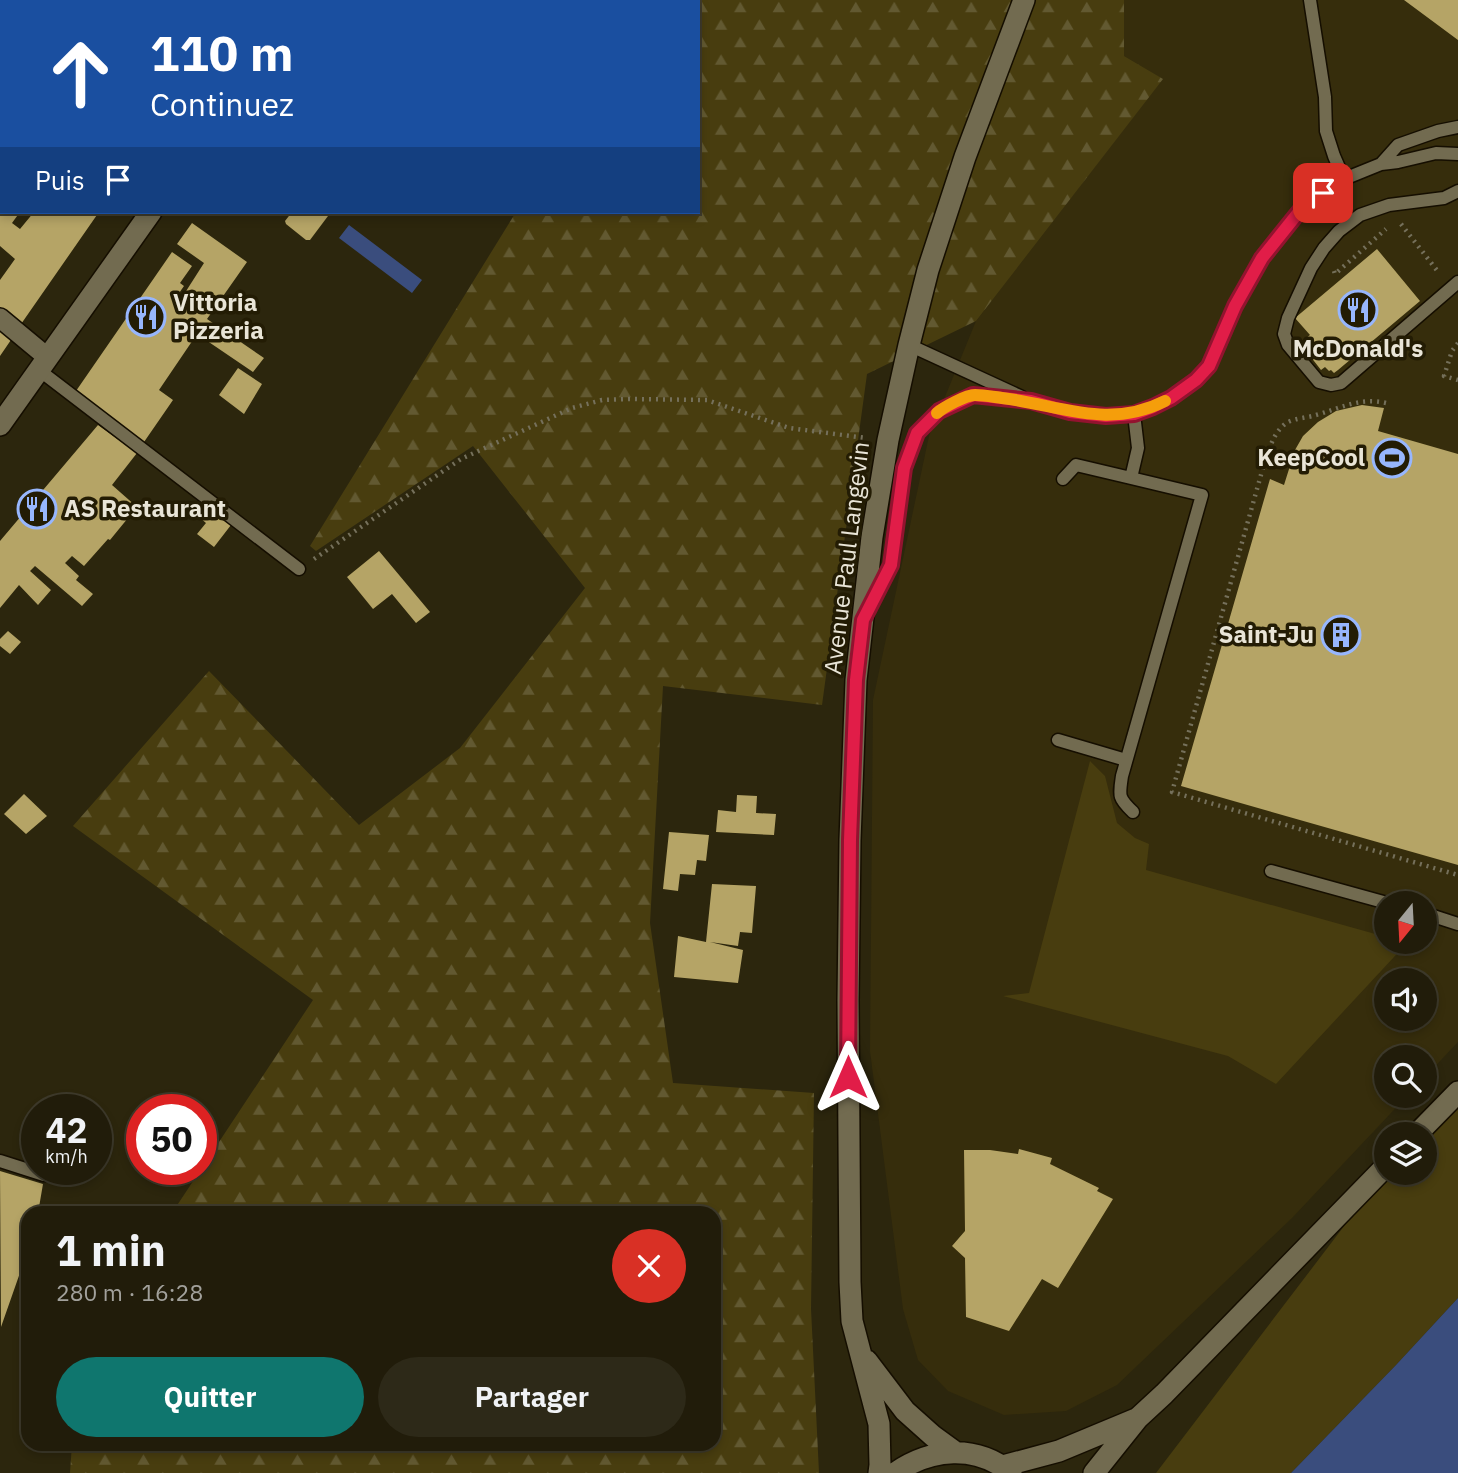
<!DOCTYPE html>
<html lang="fr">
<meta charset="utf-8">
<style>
:root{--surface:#211c0a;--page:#2d2918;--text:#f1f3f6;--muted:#a2a19c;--line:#3e3a2b;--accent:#0f766e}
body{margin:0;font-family:"IBM Plex Sans",sans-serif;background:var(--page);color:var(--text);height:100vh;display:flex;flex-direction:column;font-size:26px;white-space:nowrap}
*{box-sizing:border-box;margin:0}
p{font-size:23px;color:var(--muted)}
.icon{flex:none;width:38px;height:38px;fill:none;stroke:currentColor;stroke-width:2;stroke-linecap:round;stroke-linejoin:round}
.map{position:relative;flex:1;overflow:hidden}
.drawer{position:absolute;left:21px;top:1206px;width:700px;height:245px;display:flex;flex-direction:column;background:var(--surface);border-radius:21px;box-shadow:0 4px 10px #0003,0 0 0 2px var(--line)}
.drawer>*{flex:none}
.hud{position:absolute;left:0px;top:0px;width:700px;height:214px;box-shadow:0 4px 10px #0003,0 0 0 2px var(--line);background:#1a4fa0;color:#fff;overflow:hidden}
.needle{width:46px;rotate:198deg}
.controls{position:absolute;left:1374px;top:891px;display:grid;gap:14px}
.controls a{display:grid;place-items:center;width:63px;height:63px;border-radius:50%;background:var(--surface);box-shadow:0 4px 10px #0003,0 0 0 2px var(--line);font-size:35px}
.speed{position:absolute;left:21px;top:1094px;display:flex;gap:14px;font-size:35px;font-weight:700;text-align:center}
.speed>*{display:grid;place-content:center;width:91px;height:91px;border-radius:50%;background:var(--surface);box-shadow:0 4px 10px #0003,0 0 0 2px var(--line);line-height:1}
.speed small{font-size:18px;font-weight:400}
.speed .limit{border:10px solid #d22;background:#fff;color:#111}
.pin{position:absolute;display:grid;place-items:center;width:60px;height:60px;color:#fff;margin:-30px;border-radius:14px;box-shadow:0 4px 10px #0006}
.me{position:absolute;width:77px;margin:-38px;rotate:0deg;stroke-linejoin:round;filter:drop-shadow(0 0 5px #0008)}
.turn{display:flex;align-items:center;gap:24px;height:147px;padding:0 35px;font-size:32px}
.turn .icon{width:91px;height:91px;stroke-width:2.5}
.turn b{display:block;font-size:49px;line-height:60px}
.then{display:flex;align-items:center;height:66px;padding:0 35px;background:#0003;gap:14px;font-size:26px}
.round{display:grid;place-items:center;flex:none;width:74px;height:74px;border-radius:37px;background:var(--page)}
.overview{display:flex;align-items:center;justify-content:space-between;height:119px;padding:0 35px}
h1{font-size:42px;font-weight:700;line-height:52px}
.primary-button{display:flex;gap:14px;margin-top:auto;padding:14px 35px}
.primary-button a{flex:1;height:80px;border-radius:42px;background:var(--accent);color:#fff;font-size:28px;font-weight:700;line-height:80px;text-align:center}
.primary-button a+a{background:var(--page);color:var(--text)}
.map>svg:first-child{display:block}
</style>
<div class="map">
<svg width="1458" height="1473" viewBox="0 0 1458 1473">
<defs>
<pattern id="forest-firs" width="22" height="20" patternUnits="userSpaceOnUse" patternTransform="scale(1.75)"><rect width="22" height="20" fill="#483d0f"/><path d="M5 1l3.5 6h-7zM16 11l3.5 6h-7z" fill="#625931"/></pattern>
</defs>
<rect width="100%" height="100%" fill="#2c260d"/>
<path fill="#362d0c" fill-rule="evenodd" d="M1124,0H1458V1042L1425,1077L1424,1057H1386V1096H1407L1292,1218L1117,1385L1066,1411L1004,1415L948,1391L918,1360L903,1309L870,1051L873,700L929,436L976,321L1162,79L1124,56ZM1386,903H1424V942H1386ZM1386,980H1424V1018H1386Z"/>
<path fill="#483d0f" d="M1090,761L1105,776L1117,823L1135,838L1149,844L1146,870L1386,937V942L1407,943L1276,1084L1228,1056L1003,996L1029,993Z
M1458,1092V1298L1396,1365L1291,1473H1156L1386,1171L1424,1172V1134Z"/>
<path fill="url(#forest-firs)" d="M641,0H1124V56L1163,79L976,321L867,374L822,705L663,686L650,923L673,1083L814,1093L811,1309L819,1473H70L72,1444H714V1213H172L313,1000L73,826L209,671L359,825L460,748L585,588L473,446L316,551L310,546L516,212H698V2H640Z"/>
<path fill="#3a4d7d" d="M349,225L422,280L412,293L339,238Z
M1458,1298V1473H1291L1396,1365Z"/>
<path fill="#b5a466" d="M1404,0H1458V40Z
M0,212H20L12,223L20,229L34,212H99L19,327L0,311V280L15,259L0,246Z
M292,212H331L310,240H306L286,224L285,221Z
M192,223L247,262L207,319L264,358L253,372L197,334L159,390L173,400L144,442L76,391L172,252L192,266L180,283L184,286L177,296L181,299L204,263L177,244Z
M1377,249L1420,301L1338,370L1334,373L1331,370L1329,371L1325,367L1321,370L1300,343L1310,335L1295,318Z
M0,327L13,337L0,356Z
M238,368L262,384L244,414L219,395Z
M1362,405L1384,408L1378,431L1458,454V865L1181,786L1270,479L1284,485L1295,450L1303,436L1318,422L1336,411Z
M98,425L137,453L112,485L137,507L110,540L108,539L84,566L72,556L65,563L79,576L76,580L93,594L82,606L35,566L30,571L51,590L38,605L19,585L0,608V541Z
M207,507L231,525L214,547L197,534L206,523L199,517Z
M379,551L430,612L416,623L392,594L373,609L347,577Z
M8,631L21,642L10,654L0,646V639Z
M24,794L47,816L26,834L4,814Z
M737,795L757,796L756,813L776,814L774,835L716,832L718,810L736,812Z
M669,832L709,835L706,861L697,860L695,875L680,874L678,891L663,889Z
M712,884L756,886L752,933L740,932L738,946L710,942L743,950L738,983L674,977L678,936L706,942Z
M1019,1149L1052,1158L1050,1164L1099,1188L1097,1191L1113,1199L1058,1288L1042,1279L1009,1331L966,1317L965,1258L952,1246L965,1231L964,1150H990L1018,1154Z
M0,1171L43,1184L38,1213H28V1250L1,1327Z"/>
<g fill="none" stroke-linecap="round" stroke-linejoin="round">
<defs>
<path id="service" d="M1310,0L1325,97L1326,131L1334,156L1344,179
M1381,164L1398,145L1438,131L1458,127
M1458,191L1444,198L1389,205L1360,215L1339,231L1324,248L1311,268L1288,318L1284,334L1288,345L1319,382L1331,385L1341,383L1458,282
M909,345L1022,397
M39,370L299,569
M1063,479L1076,465L1131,478
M869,607L891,565L904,468L917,433L939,411L973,395L1031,401L1070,412L1106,416L1134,414L1153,407L1171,398L1196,380L1209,366L1235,306L1262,258L1302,208L1344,179L1381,164L1398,162L1436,153L1458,154
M1058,740L1126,760
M1133,812C1118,798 1119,796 1122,776L1202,495L1131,478L1138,448L1134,414
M1271,871L1387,903
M1424,913L1458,924
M0,1161L44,1175"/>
<path id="pedestrian" d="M0,318L47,357"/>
<path id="minor" d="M255,0L257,2"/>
<path id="secondary" d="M300,2L302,0
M0,425L151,212
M1417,1134L1458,1092
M867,1361L905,1411L933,1436L955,1452
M1003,1466L1059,1451L1136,1419
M879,1473L880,1465L879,1424L852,1321L850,1282L848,1000L850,840L856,680L872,537L888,440L909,345L928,270L965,157L1024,0
M895,1473C931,1448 976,1444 1011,1473
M1094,1473L1138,1418L1164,1394L1386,1166"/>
</defs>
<use href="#service" stroke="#150e00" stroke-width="15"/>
<use href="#pedestrian" stroke="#150e00" stroke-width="22"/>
<use href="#minor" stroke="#150e00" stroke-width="24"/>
<use href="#secondary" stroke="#150e00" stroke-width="24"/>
<path stroke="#75705b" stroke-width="4.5" stroke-dasharray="2 5" stroke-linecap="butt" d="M1401,224L1439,273
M1334,271L1335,274L1386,229
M1458,343L1452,351L1444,376L1458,380
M1386,403C1360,397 1341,408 1316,415C1307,418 1293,418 1285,424C1274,433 1271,445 1266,457L1172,792L1458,875
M314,559L461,459L572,408L602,400L629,399L707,400L789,428L866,438"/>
<use href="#service" stroke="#726b50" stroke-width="12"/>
<use href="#pedestrian" stroke="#726b50" stroke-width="19"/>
<use href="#minor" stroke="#726b50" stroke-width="21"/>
<use href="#secondary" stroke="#726b50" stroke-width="21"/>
</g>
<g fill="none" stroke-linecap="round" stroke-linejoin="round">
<defs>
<path id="route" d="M848,1077L850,840L856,680L863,620L891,565L904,468L917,433L939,411L973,395L1031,401L1070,412L1106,416L1134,414L1153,407L1171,398L1196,380L1209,366L1235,306L1262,258L1302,208L1323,193"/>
</defs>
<use href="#route" stroke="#92132f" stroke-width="18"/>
<use href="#route" stroke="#e11d48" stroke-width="12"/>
<path stroke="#f59e0b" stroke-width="12" d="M937,413C944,407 966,395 975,395C984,395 994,397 1002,398C1060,405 1108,430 1165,401"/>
</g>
<defs>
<symbol id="restaurant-ring" viewBox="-11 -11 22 22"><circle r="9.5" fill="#231c04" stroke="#97b6fd" stroke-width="1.5"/><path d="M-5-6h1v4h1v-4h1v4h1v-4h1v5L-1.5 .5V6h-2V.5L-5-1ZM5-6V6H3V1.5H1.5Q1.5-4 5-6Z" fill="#97b6fd"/></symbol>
<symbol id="stadium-ring" viewBox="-11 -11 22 22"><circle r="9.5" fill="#231c04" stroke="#97b6fd" stroke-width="1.5"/><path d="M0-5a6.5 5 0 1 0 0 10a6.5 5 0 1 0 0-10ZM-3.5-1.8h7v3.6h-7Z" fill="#97b6fd"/></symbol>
<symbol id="building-ring" viewBox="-11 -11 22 22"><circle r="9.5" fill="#231c04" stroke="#97b6fd" stroke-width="1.5"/><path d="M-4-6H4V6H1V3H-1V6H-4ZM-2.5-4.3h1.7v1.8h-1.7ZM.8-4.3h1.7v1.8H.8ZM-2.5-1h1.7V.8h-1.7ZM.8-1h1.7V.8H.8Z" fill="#97b6fd"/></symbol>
</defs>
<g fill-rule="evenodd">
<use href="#restaurant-ring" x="1336" y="288" width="44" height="44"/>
<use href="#restaurant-ring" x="124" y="295" width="44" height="44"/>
<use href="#stadium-ring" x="1370" y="436" width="44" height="44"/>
<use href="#restaurant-ring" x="15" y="487" width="44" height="44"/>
<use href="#building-ring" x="1319" y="613" width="44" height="44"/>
</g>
<g text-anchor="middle" stroke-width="7" stroke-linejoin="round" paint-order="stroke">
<g font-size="24" font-weight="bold" fill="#e9e5d7" stroke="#231c04" text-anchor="start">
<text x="173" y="311">Vittoria<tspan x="173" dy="28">Pizzeria</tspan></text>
<text x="1358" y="357" text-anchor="middle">McDonald's</text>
<text x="1365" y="466" text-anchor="end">KeepCool</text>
<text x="64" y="517">AS Restaurant</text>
<text x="1314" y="643" text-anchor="end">Saint-Ju</text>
</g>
<g font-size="24" fill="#e9e5d7" stroke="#231c04">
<text transform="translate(847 558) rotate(-83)" y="8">Avenue Paul Langevin</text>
</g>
</g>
</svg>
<div class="controls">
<a><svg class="needle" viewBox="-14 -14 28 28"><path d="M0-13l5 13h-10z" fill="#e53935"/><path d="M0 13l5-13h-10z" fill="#a2a19c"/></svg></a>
<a><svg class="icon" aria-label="sound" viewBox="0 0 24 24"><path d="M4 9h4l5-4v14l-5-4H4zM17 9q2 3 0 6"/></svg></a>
<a><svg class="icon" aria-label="search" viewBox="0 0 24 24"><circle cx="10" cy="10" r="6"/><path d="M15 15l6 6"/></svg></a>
<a><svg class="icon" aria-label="layers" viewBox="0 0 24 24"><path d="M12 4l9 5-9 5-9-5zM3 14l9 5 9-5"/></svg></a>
</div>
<div class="speed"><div>42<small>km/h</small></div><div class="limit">50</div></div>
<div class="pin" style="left:1323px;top:193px;background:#d93025"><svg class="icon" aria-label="arrive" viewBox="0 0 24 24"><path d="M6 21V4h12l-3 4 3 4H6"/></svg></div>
<svg class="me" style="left:848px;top:1077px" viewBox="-20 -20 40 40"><path d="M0-17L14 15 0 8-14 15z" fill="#e11d48" stroke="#fff" stroke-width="4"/></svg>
<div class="hud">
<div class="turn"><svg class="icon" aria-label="ahead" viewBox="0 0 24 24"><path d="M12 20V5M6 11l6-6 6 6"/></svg><div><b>110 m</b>Continuez</div></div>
<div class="then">Puis<svg class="icon" aria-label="arrive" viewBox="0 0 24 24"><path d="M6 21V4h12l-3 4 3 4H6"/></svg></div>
</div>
<section class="drawer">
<div class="overview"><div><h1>1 min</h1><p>280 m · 16:28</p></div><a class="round" style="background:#d93025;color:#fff"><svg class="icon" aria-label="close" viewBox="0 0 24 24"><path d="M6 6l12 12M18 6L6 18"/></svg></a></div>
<div class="primary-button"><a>Quitter</a><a>Partager</a></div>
</section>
</div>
